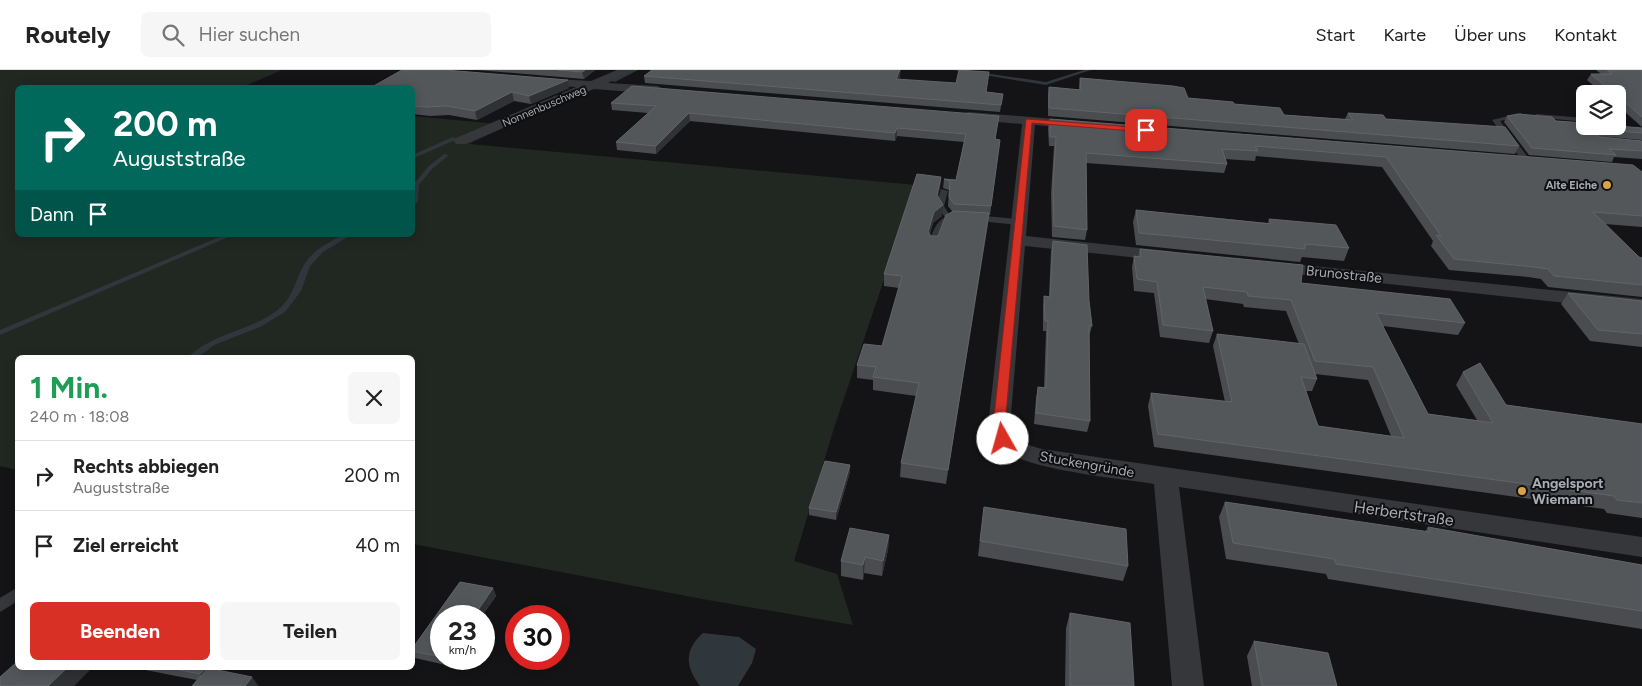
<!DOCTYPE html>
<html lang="de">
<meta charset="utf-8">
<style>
:root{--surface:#fff;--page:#f6f6f6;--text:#222;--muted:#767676;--line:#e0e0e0;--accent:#d93025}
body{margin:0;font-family:Figtree,sans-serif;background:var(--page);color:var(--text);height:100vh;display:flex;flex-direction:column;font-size:19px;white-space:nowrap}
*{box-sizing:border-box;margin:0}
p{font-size:16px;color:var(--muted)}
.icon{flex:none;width:28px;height:28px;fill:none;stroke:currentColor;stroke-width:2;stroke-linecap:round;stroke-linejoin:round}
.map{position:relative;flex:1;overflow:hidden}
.drawer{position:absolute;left:15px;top:285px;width:400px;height:315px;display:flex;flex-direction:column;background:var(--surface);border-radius:8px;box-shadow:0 2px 12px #0003}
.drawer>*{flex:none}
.guide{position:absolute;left:15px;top:15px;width:400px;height:152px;border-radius:8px;box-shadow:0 2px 12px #0003;background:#00695c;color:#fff;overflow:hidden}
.buttons{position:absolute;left:1576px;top:15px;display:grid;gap:10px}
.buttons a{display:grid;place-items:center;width:50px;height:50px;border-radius:8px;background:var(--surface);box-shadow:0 2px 12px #0003;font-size:25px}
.speed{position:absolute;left:430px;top:535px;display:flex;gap:10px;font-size:25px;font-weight:700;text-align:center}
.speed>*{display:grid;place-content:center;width:65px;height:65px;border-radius:50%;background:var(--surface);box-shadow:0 2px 12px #0003;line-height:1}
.speed small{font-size:12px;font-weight:400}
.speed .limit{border:8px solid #d22;background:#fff;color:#111}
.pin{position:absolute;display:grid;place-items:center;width:42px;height:42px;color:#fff;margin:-21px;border-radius:10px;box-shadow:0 2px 8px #0006}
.me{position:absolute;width:55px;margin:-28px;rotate:353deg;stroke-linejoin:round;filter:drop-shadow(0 0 4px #0008)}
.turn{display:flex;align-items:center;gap:18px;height:105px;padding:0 15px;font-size:22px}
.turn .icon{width:65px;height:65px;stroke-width:2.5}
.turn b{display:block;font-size:35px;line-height:42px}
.then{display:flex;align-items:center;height:48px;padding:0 15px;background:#0003;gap:10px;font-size:19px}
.round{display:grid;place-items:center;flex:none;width:52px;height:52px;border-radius:8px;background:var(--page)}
.head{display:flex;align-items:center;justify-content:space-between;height:85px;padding:0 15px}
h1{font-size:30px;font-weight:700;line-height:38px;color:#1e9e55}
.action{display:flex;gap:10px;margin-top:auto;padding:10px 15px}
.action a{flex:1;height:58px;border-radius:8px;background:var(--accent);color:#fff;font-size:20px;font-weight:700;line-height:58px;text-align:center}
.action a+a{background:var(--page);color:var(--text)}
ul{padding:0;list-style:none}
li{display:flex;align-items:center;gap:15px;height:70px;padding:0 15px;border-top:1px solid var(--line)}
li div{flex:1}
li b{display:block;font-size:19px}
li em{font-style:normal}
header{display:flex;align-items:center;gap:30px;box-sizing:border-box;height:70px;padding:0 25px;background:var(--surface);border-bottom:1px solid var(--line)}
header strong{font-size:24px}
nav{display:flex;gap:28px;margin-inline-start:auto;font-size:18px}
.search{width:350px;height:45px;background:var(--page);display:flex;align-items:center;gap:12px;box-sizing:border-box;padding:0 18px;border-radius:8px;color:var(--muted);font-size:19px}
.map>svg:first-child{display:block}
</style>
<header>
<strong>Routely</strong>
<div class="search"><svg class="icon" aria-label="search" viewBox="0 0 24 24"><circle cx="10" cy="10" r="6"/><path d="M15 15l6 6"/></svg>Hier suchen</div>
<nav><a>Start</a><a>Karte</a><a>Über uns</a><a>Kontakt</a></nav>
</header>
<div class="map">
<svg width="1642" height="616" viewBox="0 0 1642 616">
<rect width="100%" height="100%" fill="#141416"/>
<path fill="#212821" d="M0,0H282L242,17L18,18V165H412L413,46L509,55L469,74L916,115L834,358L794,491L837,504L853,555L708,530L413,474L412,288H18L17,400L0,396Z"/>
<path fill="#2f373d" d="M703,563L739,567L756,579L752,593L738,616H700C685,596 684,580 703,563Z"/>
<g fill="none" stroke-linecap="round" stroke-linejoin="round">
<path fill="#2f373d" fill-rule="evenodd" d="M632,0H638L615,12L611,11Z
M953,0H964L1046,12L1084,0H1091L1046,15Z
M453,67L456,69L455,70L412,89V85Z
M444,84L449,85L432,99L419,115L418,132L412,137L413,115L428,97Z
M224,165H233L0,265V260Z
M343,165H351L323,182L310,196L301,221L285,242L260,257L214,275L197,288H187C214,262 252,261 279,239C294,226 295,210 304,195C313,180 327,173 343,165Z"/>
<path fill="#36373a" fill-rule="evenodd" d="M1521,43L1524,45L1523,46L1500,51L1531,91L1527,93H1524L1492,50Z
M1537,44L1585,48V52L1535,47V45Z
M941,119L948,121L944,136L950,146L957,144L961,147L946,154L937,174L933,177L929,174C932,163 935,153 945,147L936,136Z
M973,145L1018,149L1022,152L1018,155L970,150L969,148Z
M18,517V531L0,542V528Z"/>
<path fill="#36373a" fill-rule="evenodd" d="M617,0H633L608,13L658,16L664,20L658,24L594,19L466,74H456L454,71L456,68L576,17L541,15L537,14V8L591,11Z
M969,42L1079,51L1086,55L1079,59L1035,55L1026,166L1168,181L1174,182L1177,186L1174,190L1168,191L1025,176L1010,356C1015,371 1027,375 1042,379L1642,467V487L1179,417L1204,616H1172L1154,414C1118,408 1017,400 995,374C990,369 989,362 988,356L1022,54L964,49L963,46L964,43Z
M1273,192L1642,229V241L1267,201L1264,197L1267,193Z"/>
</g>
<path fill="#4a4c50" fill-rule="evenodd" d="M477,0H595L584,9Z
M1596,0H1642V57L1618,36V24H1603L1587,10L1591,4H1601Z
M644,6H900L899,9L986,22L1003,24L1000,42L645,13Z
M1080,8L1188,28L1234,34L1284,45L1345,49L1348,43L1386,49L1519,76L1515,84L1048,46V25L1049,17L1079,20V15Z
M412,18H569L531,34L514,31L477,50L449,45L430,46L412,44Z
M611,33L999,46L995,69L1000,70L990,145H989L946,414L900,407L901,393L916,326L873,320V310L857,308V295L882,276L899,218L884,216V204L941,107L940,117L938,126L942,146L933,153L930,164L931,166H938L952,141L948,136L949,120L943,118L944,109L956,110L964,72L897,66L895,71L690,51L656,84L617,80L616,72L648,43L612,40Z
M1507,46L1556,51L1642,58V70L1598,66L1642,71V89L1614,87L1612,92L1529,85L1504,52Z
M1050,49L1642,102V157L1605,154L1639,187L1642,188V227L1548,217L1541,209L1528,207L1449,200L1431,176L1433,171L1382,97L1256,86L1255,91L1225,89L1227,94L1224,103L1086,93L1087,160L1085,170L1052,167L1051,124L1054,76H1049L1048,58Z
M1136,140L1268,153L1269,149L1349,178L1344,191L1302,187L1300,192L1136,175L1133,152Z
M1053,171L1089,231L1092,256L1089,266L1090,351L1087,362L1034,354L1036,328L1038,317L1044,318L1046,261H1043V236L1044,226L1049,227L1051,181Z
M1140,179L1301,213L1465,253L1458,265L1383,256L1428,344L1477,350L1456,315L1463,302L1506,335L1642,354V448L1607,443L1604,439L1154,377L1148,336L1151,323L1225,332L1213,276L1217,264L1299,274L1286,241L1244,237L1243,234L1205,229L1213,261L1209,273L1160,267L1154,223L1134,221L1132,197L1134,186H1138ZM1315,304L1368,310L1391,366L1318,356L1306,321H1312L1317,309Z
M1568,223L1642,231V277L1590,271L1561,234Z
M850,395V402L836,450L809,445V438Z
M1225,432L1425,462L1428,457L1642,495V559L1328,509L1326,504L1226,489L1219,447Z
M984,437L1128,496L1123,511L978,486Z
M889,465L888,480L882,506L864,503L863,510L841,506V491Z
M460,512L493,518L496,526L482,546H441V589H454L450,596L415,588L412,583V579Z
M1070,543L1134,616H1065L1066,558Z
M1254,571L1337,616H1252L1247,586Z
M135,598H218L216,600L252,607L258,616H192L197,610Z"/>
<path fill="#303134" d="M585,0H595L584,9L582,2Z
M901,0L900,6L896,16V9Z
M568,10L569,18L531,34L529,26Z
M512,22L514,31L477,50L475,41Z
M689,43L690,51L656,84V76Z
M897,58V66L895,71V63Z
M941,107L940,117L936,136L937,125Z
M943,135L942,146L933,153L927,173L928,162L934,142Z
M989,143L988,155L946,414L948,400Z
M850,395V402L836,450V442Z
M889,465L888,480L882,506L883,491Z
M865,487L864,503L863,510V495Z
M493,518L496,526L482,546H474Z
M447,589H454L450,596Z
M67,598H92L74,616H48Z
M206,598H218L206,612L200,604Z
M252,607L258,616H245Z"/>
<path fill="#54575a" stroke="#616468" d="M402,0H445L568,10L529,26L512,22L475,41L447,36L427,37L412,36V18H370Z
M558,0H585L582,2Z
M652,0H900L896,9L956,13L959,0L989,2L986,22L1003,24L1001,35L644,6Z
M1607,0H1642V47L1618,26V24H1614L1591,4H1612Z
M1080,8L1173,16L1184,18L1188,28L1233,32L1234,34L1280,38L1284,45L1353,50L1348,43L1383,45L1386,49L1505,57L1519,76L1049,38V17L1081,20Z
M632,16L999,46L995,69L1000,70L991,136L954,134L949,127L950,111L944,109L956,110L966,64L897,58L895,63L689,43L656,76L616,72L656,36L611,33Z
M1518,44L1552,47L1556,51L1585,53V56H1618L1642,58V63L1598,59L1596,61L1598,67L1642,71V81L1609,79L1616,85L1532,78L1507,46Z
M1050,49L1633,95L1642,102V146L1593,142L1639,187L1642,188V215L1554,206L1548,199L1534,197L1454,189L1436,165L1441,166L1386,87L1255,76L1258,81L1222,79L1227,94L1086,83L1087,160L1054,156L1053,114L1056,67H1050Z
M917,104L941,107L937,125L943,135L934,142L928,162L931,166H938L946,145L954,141L989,143L948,400L901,393L919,313L873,307L876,297L857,295L864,274L882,276L902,206L884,204Z
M1136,140L1271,154L1269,149L1336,155L1349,178L1305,174V179L1139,163Z
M1053,171L1087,175L1089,231L1092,256L1089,255L1090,351L1036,343L1038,317L1046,318L1048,251H1045L1044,226L1050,227Z
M1140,179L1303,195L1301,213L1450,229L1465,253L1376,243L1428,344L1493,353L1463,302L1480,293L1506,335L1642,354V433L1617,430L1614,426L1158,364L1151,323L1232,332L1217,264L1304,274L1317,309L1301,307L1318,356L1404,368L1373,297L1315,291L1291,230L1248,226L1247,222L1203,217L1213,261L1163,255L1157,212L1137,209L1134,186L1141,187Z
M1568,223L1642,231V264L1598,260Z
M825,391L850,395L836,442L809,438Z
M1225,432L1430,462L1428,457L1642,495V541L1336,494L1334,489L1233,473Z
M984,437L1126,459L1128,496L980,471Z
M850,458L889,465L883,491L865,487L863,495L841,491Z
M460,512L493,518L474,546H441V587L412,581V579Z
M1070,543L1130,553L1134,616H1070Z
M1254,571L1328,583L1337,616H1262Z
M18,591V598H67L48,616H0V607Z
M169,598H206L200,604Z
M208,598L252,607L245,616H192Z"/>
<path fill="#d93025" stroke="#8d1f18" d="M1026,49L1146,58L1150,60L1146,62L1032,53L1005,356L1009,369L1003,373L997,369L993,356Z"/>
<g fill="#dba147" stroke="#0f0f11" stroke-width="2">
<circle cx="1607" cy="115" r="5"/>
<circle cx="1522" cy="421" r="5"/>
</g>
<g text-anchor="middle" stroke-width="4" stroke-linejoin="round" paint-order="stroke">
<g font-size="11" fill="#a8acb4" stroke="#0f0f11">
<text transform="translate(544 36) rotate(-23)" y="4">Nonnenbuschweg</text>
</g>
<g font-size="11" font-weight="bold" fill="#a8acb4" stroke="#0f0f11" text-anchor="end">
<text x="1597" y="119">Alte Eiche</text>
</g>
<g font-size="14" fill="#a8acb4" stroke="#0f0f11">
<text transform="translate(1344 204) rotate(6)" y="5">Brunostraße</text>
<text transform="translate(1087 394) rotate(10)" y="5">Stuckengründe</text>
</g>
<g font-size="14" font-weight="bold" fill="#a8acb4" stroke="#0f0f11" text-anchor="start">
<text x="1532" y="418">Angelsport<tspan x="1532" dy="16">Wiemann</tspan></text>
</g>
<g font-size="16" fill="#a8acb4" stroke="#0f0f11">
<text transform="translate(1404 443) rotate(8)" y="6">Herbertstraße</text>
</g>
</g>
</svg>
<div class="buttons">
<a><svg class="icon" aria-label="layers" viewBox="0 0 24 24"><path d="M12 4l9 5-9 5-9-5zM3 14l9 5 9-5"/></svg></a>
</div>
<div class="speed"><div>23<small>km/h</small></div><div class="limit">30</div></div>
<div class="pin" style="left:1146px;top:60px;background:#d93025"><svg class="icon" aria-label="arrive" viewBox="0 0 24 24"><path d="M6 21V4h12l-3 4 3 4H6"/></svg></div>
<svg class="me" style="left:1003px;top:369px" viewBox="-20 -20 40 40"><circle r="19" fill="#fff"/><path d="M0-13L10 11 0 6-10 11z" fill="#d93025"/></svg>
<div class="guide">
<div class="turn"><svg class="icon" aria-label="right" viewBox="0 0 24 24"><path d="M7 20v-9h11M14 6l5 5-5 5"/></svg><div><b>200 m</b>Auguststraße</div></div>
<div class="then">Dann<svg class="icon" aria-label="arrive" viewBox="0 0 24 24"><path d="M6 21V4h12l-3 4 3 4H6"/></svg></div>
</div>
<section class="drawer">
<div class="head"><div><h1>1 Min.</h1><p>240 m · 18:08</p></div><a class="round"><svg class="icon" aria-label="close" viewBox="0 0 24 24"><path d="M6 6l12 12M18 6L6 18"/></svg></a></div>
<ul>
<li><svg class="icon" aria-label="right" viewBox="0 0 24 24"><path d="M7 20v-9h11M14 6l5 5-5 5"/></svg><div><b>Rechts abbiegen</b><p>Auguststraße</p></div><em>200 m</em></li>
<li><svg class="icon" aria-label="arrive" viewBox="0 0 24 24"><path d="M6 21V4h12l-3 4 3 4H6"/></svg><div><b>Ziel erreicht</b></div><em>40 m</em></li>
</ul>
<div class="action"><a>Beenden</a><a>Teilen</a></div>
</section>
</div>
